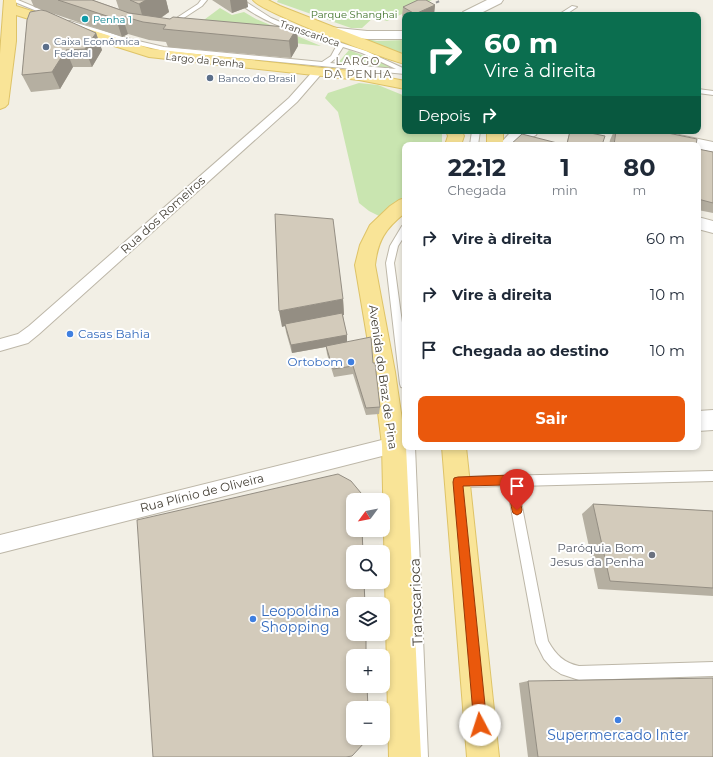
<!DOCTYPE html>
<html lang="pt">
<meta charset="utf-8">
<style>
:root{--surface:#fff;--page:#f6f6f7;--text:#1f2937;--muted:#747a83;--accent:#ea580c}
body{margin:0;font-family:Montserrat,sans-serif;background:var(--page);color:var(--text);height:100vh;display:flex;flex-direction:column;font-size:15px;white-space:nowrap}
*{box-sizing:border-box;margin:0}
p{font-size:13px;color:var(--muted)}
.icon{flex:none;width:22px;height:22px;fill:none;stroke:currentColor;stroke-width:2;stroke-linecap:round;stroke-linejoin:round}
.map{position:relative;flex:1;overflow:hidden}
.side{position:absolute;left:402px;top:142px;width:299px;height:308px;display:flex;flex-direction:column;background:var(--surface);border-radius:8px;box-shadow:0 2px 6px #0003}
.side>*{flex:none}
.banner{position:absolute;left:402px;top:12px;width:299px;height:122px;border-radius:8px;box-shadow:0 2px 6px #0003;background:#0b6e4f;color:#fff;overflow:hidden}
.needle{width:26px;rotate:238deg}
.fabs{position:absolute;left:346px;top:493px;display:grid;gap:8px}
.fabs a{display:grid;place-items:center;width:44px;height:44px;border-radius:8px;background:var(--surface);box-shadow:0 2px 6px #0003;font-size:20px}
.pin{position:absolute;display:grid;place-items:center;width:34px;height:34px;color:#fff;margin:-41px -17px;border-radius:50% 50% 50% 0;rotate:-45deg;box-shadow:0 0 4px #0007}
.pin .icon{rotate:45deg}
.me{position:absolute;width:44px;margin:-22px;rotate:355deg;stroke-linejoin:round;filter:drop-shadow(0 0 3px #0008)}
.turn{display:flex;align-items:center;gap:14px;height:84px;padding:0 16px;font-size:18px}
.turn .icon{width:52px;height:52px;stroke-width:2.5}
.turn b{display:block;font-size:28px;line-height:34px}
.then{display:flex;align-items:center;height:38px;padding:0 16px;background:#0003;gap:8px;font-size:15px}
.eta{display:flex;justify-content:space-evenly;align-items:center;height:68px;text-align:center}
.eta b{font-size:24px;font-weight:700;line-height:28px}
.action{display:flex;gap:8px;margin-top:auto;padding:8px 16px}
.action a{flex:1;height:46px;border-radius:8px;background:var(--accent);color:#fff;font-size:16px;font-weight:700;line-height:46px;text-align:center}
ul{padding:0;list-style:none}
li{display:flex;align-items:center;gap:12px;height:56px;padding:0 16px}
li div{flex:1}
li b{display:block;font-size:15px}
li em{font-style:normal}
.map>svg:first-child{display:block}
</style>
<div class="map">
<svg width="713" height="757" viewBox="0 0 713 757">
<rect width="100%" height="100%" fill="#f2efe5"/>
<path fill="#c9e5b0" d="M278,0H432L387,21L374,17L362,28H351L277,2Z
M220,8L232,15L244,12L256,19L321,46L189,31Z
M338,33L377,41L405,40V64Z
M349,50L405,71L337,64Z
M359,83L378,85L405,96V131H442V145H405V198L381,217L369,211L359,203L338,112L325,98L328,93Z"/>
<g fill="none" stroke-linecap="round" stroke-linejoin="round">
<defs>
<path id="service" d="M10,0H18L54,15L49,16Z
M201,0H207L202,6L173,25H169V23L198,4Z
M236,0H243L271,18L292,27L366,51L405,69V74L164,51L130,43L65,22L70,21L134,40L164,47L322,62L331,56L337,45C305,35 261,24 236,0ZM343,47L362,53L396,69L330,63L336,58Z
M572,6L577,7L565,15H558Z
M698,89L713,91V95L698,93Z
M472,131H480L478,145H470Z
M405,225V235L398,246L394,263L405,345V388L401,387L400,384L386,263L390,246L402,226Z
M405,446L415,447L428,757H414Z
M713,471V481L518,486L548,641C556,655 564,663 579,666L713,662V676L579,680L561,674L552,668L544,659L536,643L507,486L458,487L454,486L452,482L454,478L458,477Z"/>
<path id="pedestrian" d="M318,69L323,72L297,102L39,334L28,343L0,351V339L18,334L29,326L289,98L314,70Z
M394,437L400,439L403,445L400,451L394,453L0,553V535Z"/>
<path id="minor" d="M487,0H503L501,3L477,15H461L463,12Z
M328,27L367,31H405V39H367L323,34L321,31L323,28Z
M698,217L713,221V233L698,229Z
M713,410V430L698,431V411Z"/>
<path id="tertiary" d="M517,131H538L536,135L517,145H499L509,134Z
M628,131H660L713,142V152L698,149V145H679L630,135Z"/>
<path id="primary" d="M4,0H16V6L151,49L359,72L405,81V89L359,80L149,57L16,15V41L8,104L5,107L0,109V54Z
M253,0H268L280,6L405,55V64C385,59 261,12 253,0Z
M446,131H462L464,136L461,145H445L448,136Z
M487,131H503V145H487Z
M405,198V213C385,229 378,240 375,265L395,372L406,447L421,757H389L382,445L373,372L355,265L360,245L370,225L390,206L399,200Z
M442,447H466L499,757H467Z"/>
</defs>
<use href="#service" stroke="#bdb7a8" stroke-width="2"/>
<use href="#pedestrian" stroke="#bdb7a8" stroke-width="2"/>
<use href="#minor" stroke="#bdb7a8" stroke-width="2"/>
<use href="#tertiary" stroke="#bdb7a8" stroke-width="2"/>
<use href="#primary" stroke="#dec367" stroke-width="2"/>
<use href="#service" fill="#fff" fill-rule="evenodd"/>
<use href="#pedestrian" fill="#fff" fill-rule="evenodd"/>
<use href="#minor" fill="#fff" fill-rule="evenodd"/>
<use href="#tertiary" fill="#fff" fill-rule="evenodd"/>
<use href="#primary" fill="#f9e497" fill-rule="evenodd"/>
<path stroke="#959595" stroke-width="2" stroke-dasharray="3.5 3.5" stroke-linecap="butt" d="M423,8L442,0"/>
</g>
<path fill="#b5afa1" d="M31,0H94H93L119,9L116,0H166L169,12L161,18L170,19L297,28L298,46L291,58L168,47L166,42L149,40L128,34L122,37L34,7Z
M212,0H247L248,7L232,13Z
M435,5L434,14L433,15H405V18L402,16L403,7Z
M27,20L96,33L102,50L92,67H73L60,89L31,92L22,75Z
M570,131L602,145H566Z
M614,131H658L696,145H609L610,140Z
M698,149L713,152V213L698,210Z
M343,299L344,315H343L347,342L373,363L380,407L379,414L366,415L353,374L334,377L327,354L326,347L292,353L286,332L285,326L282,327Z
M593,504L713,511V596L598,589L582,514Z
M528,681L713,757H528L519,683Z"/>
<path fill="#948e83" d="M146,0H166L169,12L153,23L144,22L139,4Z
M230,0H247L248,7L232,13Z
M435,5L434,14L433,15H415V14Z
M122,16L128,34L122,37L116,19Z
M297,28L298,46L291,58L289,41Z
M96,33L102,50L92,67L85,49Z
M66,50L73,67L60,89L52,72Z
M343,299L344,315L285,326V324V326L282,327L279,311Z
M347,335V343L292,353L291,345Z"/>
<path fill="#d3cbbb" stroke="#948e83" d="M58,0H92L129,13L170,19L173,17L297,28L289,41L163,29L166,25L143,22L122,16L116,19Z
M130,0H146L139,4Z
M418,0H426L435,5L415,14L403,7Z
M41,10L46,11L96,33L85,49L66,50L52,72L22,75L27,20L30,12Z
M570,131H581L605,136L602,145H572L567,144Z
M616,131H658L697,139L696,145H614Z
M522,134L565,145H510Z
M698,149L713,152V203L698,199Z
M275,214L333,219L343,299L279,311Z
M342,313L347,335L291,345L285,324Z
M371,337L373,363H375L380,407L366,408L353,366L333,369L326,346Z
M338,474L351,481L361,493V500H353V530H362L363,552H353V582H364L365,604H353V634H366V656H353V686H367L368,708H353V738H366L365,742L352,756L346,757H153L137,520Z
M593,504L713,511V588L610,581Z
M713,678V757H538L528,681Z"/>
<path fill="#ea580c" stroke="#983908" d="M511,475L515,477L516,480L522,510L521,513L517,515L513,513L512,510L507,485L463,486L487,725L485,730L480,732L476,730L474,725L453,482L454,478L458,477Z"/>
<circle fill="#0f9aa8" stroke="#fff" stroke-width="1.5" cx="85" cy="19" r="4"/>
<g fill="#5c6f8a" stroke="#fff" stroke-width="1.5">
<circle cx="46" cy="47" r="4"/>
<circle cx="210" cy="78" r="4"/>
</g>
<g fill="#3f7fe0" stroke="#fff" stroke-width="1.5">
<circle cx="70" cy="334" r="4"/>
<circle cx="351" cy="362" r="4"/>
<circle cx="253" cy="619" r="4"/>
<circle cx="618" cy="720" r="4"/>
</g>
<circle fill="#6b7280" stroke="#fff" stroke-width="1.5" cx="652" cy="555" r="4"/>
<g text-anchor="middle" stroke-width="4" stroke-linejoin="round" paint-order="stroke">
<g font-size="10" fill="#41732b" stroke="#fff">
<text x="354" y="18">Parque Shanghai</text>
</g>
<g font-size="10" fill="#0d838f" stroke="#fff" text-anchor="start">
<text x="93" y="23">Penha 1</text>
</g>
<g font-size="10" fill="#443f35" stroke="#fff">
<text transform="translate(310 33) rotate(19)" y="4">Transcarioca</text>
<text transform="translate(205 60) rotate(6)" y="4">Largo da Penha</text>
</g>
<g font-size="10" fill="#4e5e75" stroke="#fff" text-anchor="start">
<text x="54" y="45">Caixa Econômica<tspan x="54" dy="12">Federal</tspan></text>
<text x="218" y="82">Banco do Brasil</text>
</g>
<g font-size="11" letter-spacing="1" fill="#665e4d" stroke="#fff">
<text x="358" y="65">LARGO<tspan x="358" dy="13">DA PENHA</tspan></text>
</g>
<g font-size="12" fill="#443f35" stroke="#fff">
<text transform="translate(163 215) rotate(-42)" y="4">Rua dos Romeiros</text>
<text transform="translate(383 377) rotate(82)" y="4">Avenida do Braz de Pina</text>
<text transform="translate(202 493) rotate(-14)" y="4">Rua Plínio de Oliveira</text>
</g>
<g font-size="12" fill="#366cbe" stroke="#fff" text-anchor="start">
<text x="78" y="338">Casas Bahia</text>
<text x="343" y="366" text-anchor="end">Ortobom</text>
</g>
<g font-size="12" fill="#5b616d" stroke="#fff" text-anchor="end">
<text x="644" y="552">Paróquia Bom<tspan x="644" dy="14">Jesus da Penha</tspan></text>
</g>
<g font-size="14" fill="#443f35" stroke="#fff">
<text transform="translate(416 602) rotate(-92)" y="5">Transcarioca</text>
</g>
<g font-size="14" fill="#366cbe" stroke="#fff" text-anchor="start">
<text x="261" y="616">Leopoldina<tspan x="261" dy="16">Shopping</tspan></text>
<text x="618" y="740" text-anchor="middle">Supermercado Inter</text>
</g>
</g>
</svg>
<div class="fabs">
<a><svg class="needle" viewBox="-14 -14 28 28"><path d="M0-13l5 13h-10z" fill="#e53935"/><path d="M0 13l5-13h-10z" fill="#747a83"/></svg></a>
<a><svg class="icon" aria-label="search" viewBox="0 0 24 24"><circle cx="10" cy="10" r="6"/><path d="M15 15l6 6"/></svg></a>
<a><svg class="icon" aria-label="layers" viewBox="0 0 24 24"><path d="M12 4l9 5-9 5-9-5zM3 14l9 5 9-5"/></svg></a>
<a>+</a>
<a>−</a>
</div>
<div class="pin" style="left:517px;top:510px;background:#d93025"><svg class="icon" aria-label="arrive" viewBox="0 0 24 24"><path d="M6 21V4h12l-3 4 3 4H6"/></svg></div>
<svg class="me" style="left:480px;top:725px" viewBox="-20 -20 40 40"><circle r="19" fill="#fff"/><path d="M0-13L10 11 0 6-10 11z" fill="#ea580c"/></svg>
<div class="banner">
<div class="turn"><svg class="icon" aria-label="right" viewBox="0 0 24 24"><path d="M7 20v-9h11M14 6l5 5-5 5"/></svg><div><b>60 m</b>Vire à direita</div></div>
<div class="then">Depois<svg class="icon" aria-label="right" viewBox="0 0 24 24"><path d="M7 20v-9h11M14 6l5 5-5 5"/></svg></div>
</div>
<section class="side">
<div class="eta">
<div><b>22:12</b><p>Chegada</p></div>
<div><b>1</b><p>min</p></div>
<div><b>80</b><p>m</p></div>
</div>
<ul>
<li><svg class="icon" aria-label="right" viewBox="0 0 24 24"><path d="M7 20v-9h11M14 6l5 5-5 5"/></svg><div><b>Vire à direita</b></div><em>60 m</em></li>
<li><svg class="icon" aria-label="right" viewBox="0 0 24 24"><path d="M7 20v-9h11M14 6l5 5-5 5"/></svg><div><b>Vire à direita</b></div><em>10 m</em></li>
<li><svg class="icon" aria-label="arrive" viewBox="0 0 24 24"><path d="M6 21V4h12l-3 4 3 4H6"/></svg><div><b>Chegada ao destino</b></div><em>10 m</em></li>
</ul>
<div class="action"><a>Sair</a></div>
</section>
</div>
